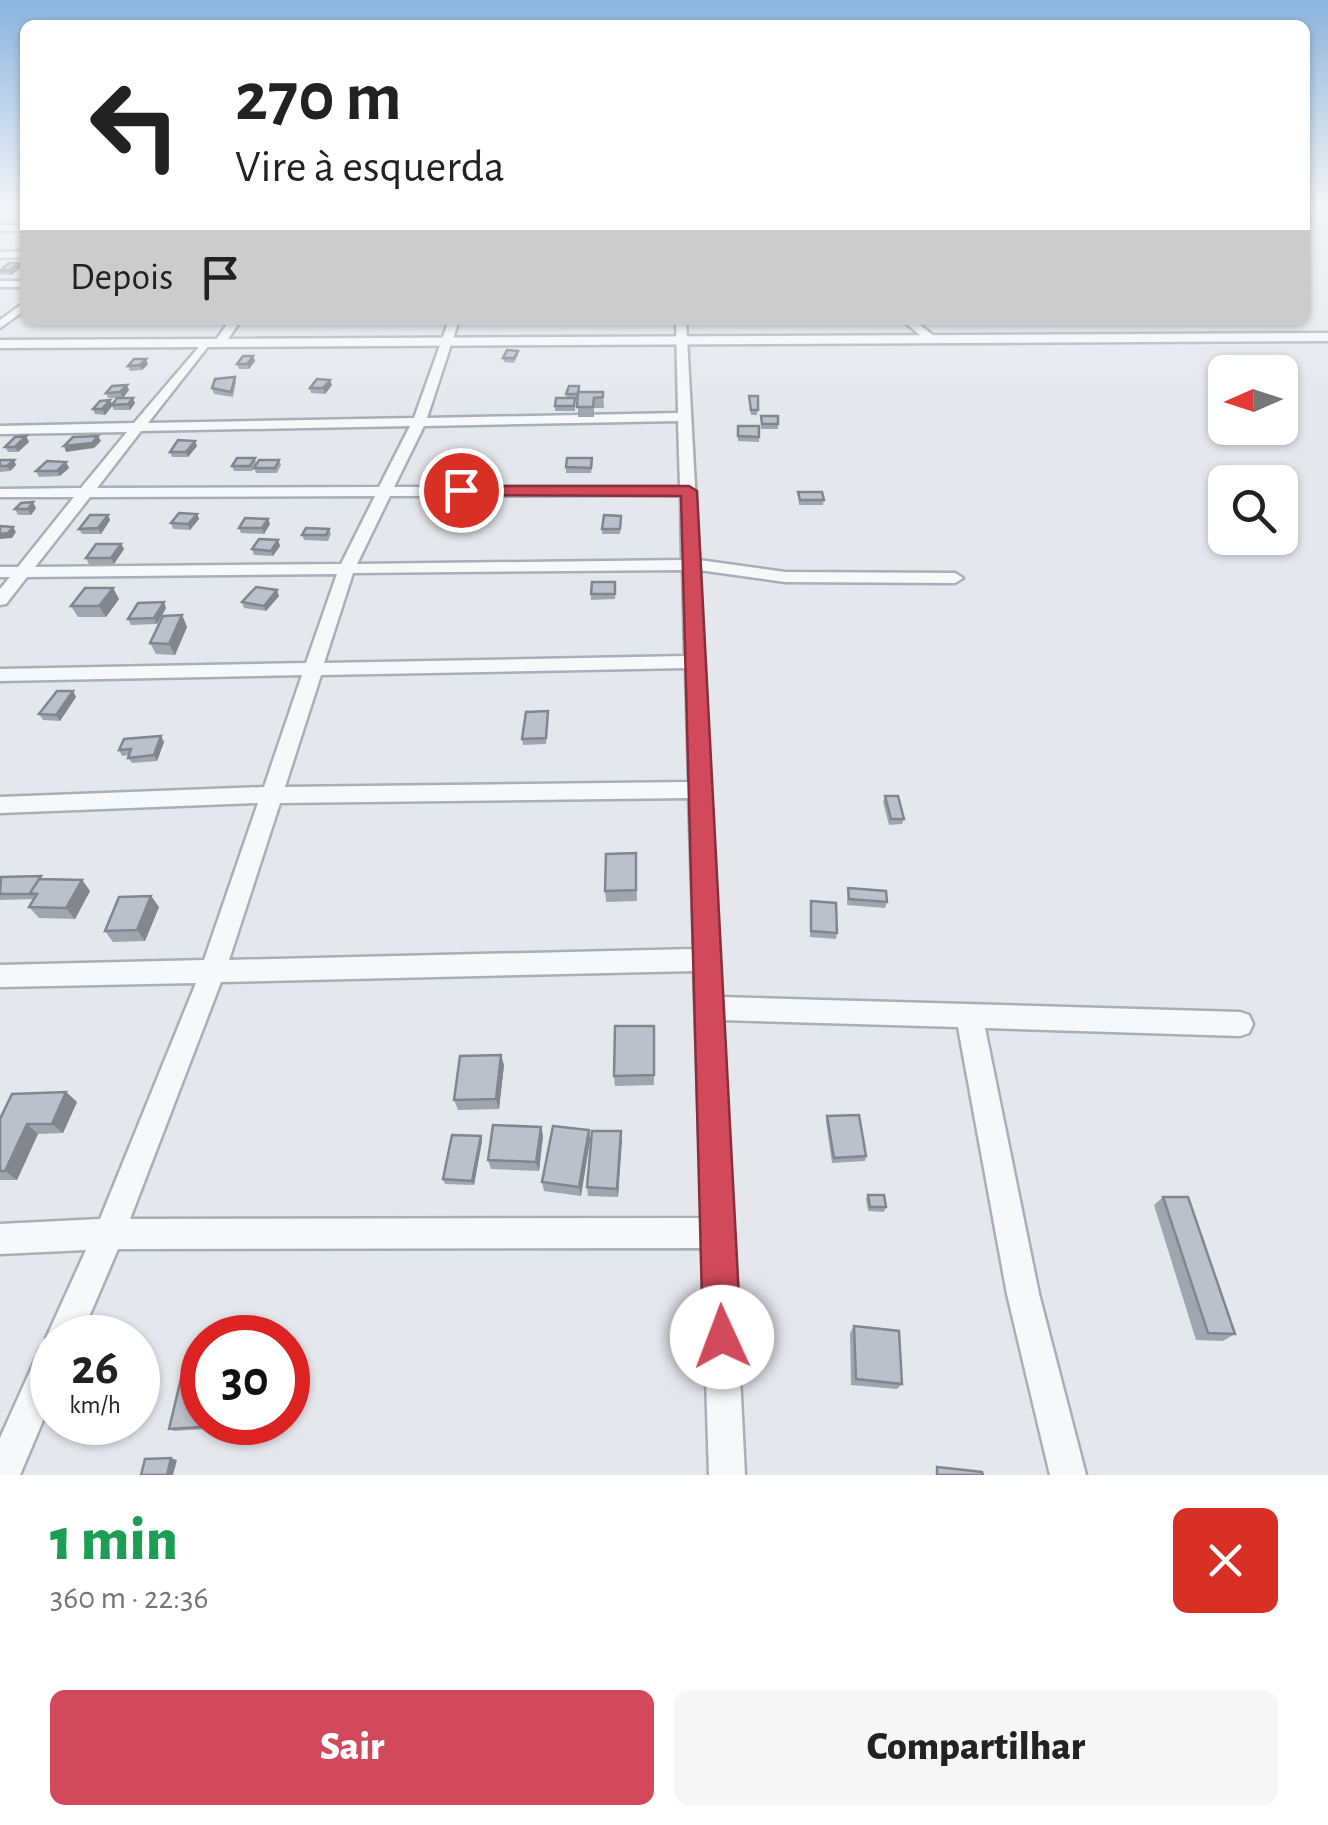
<!DOCTYPE html>
<html lang="pt">
<meta charset="utf-8">
<style>
:root{--surface:#fff;--page:#f6f6f6;--text:#222;--muted:#767676;--accent:#d1495b}
body{margin:0;font-family:"Alegreya Sans",sans-serif;background:var(--page);color:var(--text);height:100vh;display:flex;flex-direction:column;font-size:38px;white-space:nowrap}
*{box-sizing:border-box;margin:0}
p{font-size:32px;color:var(--muted)}
.icon{flex:none;width:55px;height:55px;fill:none;stroke:currentColor;stroke-width:2;stroke-linecap:round;stroke-linejoin:round}
.map{position:relative;height:1475px;overflow:hidden}
.sheet{display:flex;flex-direction:column;background:var(--surface);flex:1}
.sheet>*{flex:none}
.hud{position:absolute;left:20px;top:20px;width:1290px;height:305px;border-radius:15px;box-shadow:0 2px 8px #0004;background:#fff;color:var(--text);overflow:hidden}
.needle{width:65px;rotate:267deg}
.fabs{position:absolute;left:1208px;top:355px;display:grid;gap:20px}
.fabs a{display:grid;place-items:center;width:90px;height:90px;border-radius:15px;background:var(--surface);box-shadow:0 2px 8px #0004;font-size:50px}
.speed{position:absolute;left:30px;top:1315px;display:flex;gap:20px;font-size:50px;font-weight:700;text-align:center}
.speed>*{display:grid;place-content:center;width:130px;height:130px;border-radius:50%;background:var(--surface);box-shadow:0 2px 8px #0004;line-height:1}
.speed small{font-size:25px;font-weight:400}
.speed .limit{border:15px solid #d22;background:#fff;color:#111}
.pin{position:absolute;display:grid;place-items:center;width:85px;height:85px;color:#fff;margin:-42px;border:5px solid #fff;border-radius:50%;box-shadow:0 2px 10px #0007}
.me{position:absolute;width:110px;margin:-55px;rotate:358deg;stroke-linejoin:round;filter:drop-shadow(0 0 8px #0008)}
.turn{display:flex;align-items:center;gap:35px;height:210px;padding:0 50px;font-size:45px}
.turn .icon{width:130px;height:130px;stroke-width:2.5}
.turn b{display:block;font-size:70px;line-height:85px}
.then{display:flex;align-items:center;height:95px;padding:0 50px;background:#0003;gap:20px;font-size:38px}
.round{display:grid;place-items:center;flex:none;width:105px;height:105px;border-radius:15px;background:var(--page)}
.head{display:flex;align-items:center;justify-content:space-between;height:170px;padding:0 50px}
h1{font-size:60px;font-weight:800;line-height:75px;color:#1e9e55}
.cta{display:flex;gap:20px;margin-top:auto;padding:20px 50px}
.cta a{flex:1;height:115px;border-radius:15px;background:var(--accent);color:#fff;font-size:40px;font-weight:800;line-height:115px;text-align:center}
.cta a+a{background:var(--page);color:var(--text)}
.map>svg:first-child{display:block}
</style>
<div class="map">
<svg width="1328" height="1475" viewBox="0 0 1328 1475">
<rect width="100%" height="100%" fill="#e4e7ec"/>
<g fill="none" stroke-linecap="round" stroke-linejoin="round">
<defs>
<path id="minor" d="M0,225H25V231H0Z
M25,251V257L0,258V252Z
M0,281H25V287H0Z
M25,302V310L0,328V320Z
M230,320H241L224,345H216L214,343Z
M449,320H459L427,418L678,413L676,320H686L699,560L785,572L955,573L963,578L955,583L785,582L699,570L721,997L1240,1012L1249,1015L1253,1024L1249,1033L1240,1036L985,1028L1039,1294L1086,1475H1050L1007,1294L958,1027L722,1020L745,1475H709L702,1248L118,1249L80,1338H52V1399L20,1475H0V1438L40,1349L49,1345L46,1338L86,1250L0,1254V1224L100,1219L196,983L0,987V965L204,960L258,803L0,813V797L264,787L302,675L0,681V669L306,663L337,574L27,577L6,604L0,605V589L10,577H0V567H18L74,497H0V489L81,488L127,432L0,434V426L134,423L204,341L210,344L148,423L414,418ZM678,421L680,487H394L424,426ZM410,426L379,487L97,488L141,431ZM681,495L682,560L357,564L390,496ZM375,496L341,564L35,567L90,497ZM683,570L685,656L324,663L353,573ZM686,668L689,782L285,787L321,675ZM689,798L694,949L229,960L280,803ZM694,971L702,1218L130,1219L221,982Z
M902,320H914L935,337L925,339Z"/>
<path id="tertiary" d="M1328,333V341L0,348V340Z"/>
</defs>
<use href="#minor" stroke="#a9aeb7" stroke-width="5"/>
<use href="#tertiary" stroke="#a9aeb7" stroke-width="5"/>
<use href="#minor" fill="#f7f8fa" fill-rule="evenodd"/>
<use href="#tertiary" fill="#f7f8fa" fill-rule="evenodd"/>
</g>
<path fill="#a1a5ae" d="M22,267L11,275L0,274V269Z
M518,351V355L514,363L504,362L503,358Z
M253,356L255,361L249,369H239L237,364Z
M148,364L142,370L130,371L128,366Z
M235,377L236,382L233,397L214,394L212,388Z
M332,385L325,394L311,393L310,388Z
M129,390L123,398H108L106,393Z
M580,392H603L604,408H594V417H578V399H575V411H555V406L567,398L566,394Z
M749,396H758L757,415H751Z
M133,398L135,403L130,410H114L112,406L105,415L95,414L93,409Z
M761,416L778,424V429H761Z
M738,426H759V442L738,441Z
M26,436L29,442L18,452H8L5,447Z
M197,446L188,457H172L170,452Z
M255,458L256,463L279,460L281,465L277,473H256L254,468L252,471H234L232,466Z
M0,460L16,465L10,471L0,472Z
M66,462L69,468L60,476L39,477L36,471Z
M593,463L591,473H566V467Z
M798,492L824,500L823,505H799Z
M36,508L31,515H18L15,509Z
M197,514L199,519L190,530L173,529L171,523Z
M108,515L110,520L101,534H82L79,529Z
M621,521L620,534H602V529Z
M270,524L264,534L241,533L239,528Z
M329,529L331,534L328,541L304,540L302,535Z
M278,540L280,546L273,556L254,555L252,549Z
M121,544L124,549L114,564H89L86,558Z
M615,582V599L591,600V594Z
M113,588L119,599L106,617H78L71,606Z
M279,596L266,611L244,608L242,602Z
M166,608L157,624L131,625L128,619Z
M182,615L187,627L175,655L156,654L150,643Z
M73,691L76,697L60,721L43,720L39,714Z
M548,711L546,744L523,745L522,739Z
M164,742L157,761L132,763L128,758L129,755L122,756L119,750Z
M885,796L904,819L902,824L889,825L883,802Z
M636,853L637,901L606,902L605,891Z
M0,878L82,880L90,891L75,919L39,918L29,907L34,899L0,900Z
M848,888L887,902L885,908L847,905Z
M151,896L159,907L145,941L113,942L105,931Z
M811,901L837,933L836,939L810,937Z
M654,1026V1085L615,1086L614,1076Z
M504,1065L499,1109L458,1110L454,1100Z
M66,1092L77,1102L63,1133L38,1134L17,1180H0V1119Z
M827,1116L866,1156L865,1161L832,1163L826,1121Z
M541,1127L543,1136L539,1171L491,1169L488,1160Z
M589,1130L590,1140L581,1196L544,1191L542,1182Z
M621,1131L618,1197L588,1196L587,1187Z
M482,1141L474,1185L445,1184L443,1179Z
M868,1195L886,1207L884,1212L868,1211L866,1199Z
M1163,1197L1235,1334L1223,1341L1196,1340L1154,1205Z
M854,1326L902,1384L897,1389L851,1385L850,1333Z
M184,1366L205,1429L174,1431L169,1429Z"/>
<path fill="#83868d" d="M20,263L22,267L11,275L9,270Z
M253,356L255,361L249,369L247,364Z
M146,359L148,364L142,370L140,365Z
M330,380L332,385L325,394L323,388Z
M127,385L129,390L123,398L120,392Z
M133,398L135,403L130,410L128,404Z
M110,400L113,405L105,415L102,409Z
M26,436L29,442L18,452L15,447Z
M98,436L101,441L94,448L66,452L64,446Z
M195,441L197,446L188,457L186,452Z
M14,460L16,465L10,471L7,466Z
M66,462L69,468L60,476L57,471Z
M33,502L36,508L31,515L28,509Z
M197,514L199,519L190,530L188,524Z
M108,515L110,520L101,534L98,528Z
M268,519L270,524L264,534L262,528Z
M13,527L16,532L12,538L0,539V534Z
M278,540L280,546L273,556L271,551Z
M121,544L124,549L114,564L111,558Z
M113,588L119,599L106,617L99,606Z
M277,590L279,596L266,611L264,606Z
M164,602L166,608L157,624L154,618Z
M182,615L187,627L175,655L169,644Z
M73,691L76,697L60,721L56,715Z
M161,736L164,742L157,761L154,755Z
M82,880L90,891L75,919L66,908Z
M151,896L159,907L145,941L137,930Z
M501,1055L504,1065L499,1109L496,1099Z
M66,1092L77,1102L63,1133L52,1124Z
M27,1124L38,1134L17,1180L5,1171Z
M541,1127L543,1136L539,1171L536,1162Z
M589,1130L590,1140L581,1196L579,1187Z
M621,1131L622,1141L618,1197L617,1189Z
M481,1136L482,1141L474,1185L472,1181Z
M171,1458L177,1460L173,1475H167Z"/>
<path fill="#bbc0ca" stroke="#83868d" stroke-width="2.5" d="M9,263H20L9,270L0,271Z
M507,350L518,351L514,358H503Z
M243,356H253L247,364H237Z
M134,359H146L140,365L128,366Z
M235,377L231,392L212,388L215,379Z
M317,379L330,380L323,388H310Z
M127,385L120,392L106,393L112,386Z
M569,386H579L578,394H566Z
M578,392H603V397L594,398L593,407H577Z
M749,396H758V410H751Z
M117,398H133L128,404L112,405Z
M556,398H575L574,406H555Z
M110,400L102,409H93L100,401Z
M761,416H778V424H762Z
M738,426H759V437L738,436Z
M26,436L15,447H5L15,437Z
M98,436L92,443L64,446L73,437Z
M178,440L195,441L186,452H170Z
M237,458H255L250,466H232Z
M567,458H592L591,468L566,467Z
M0,460H14L7,466H0Z
M259,460H279L275,468H254Z
M47,461L66,462L57,471H36Z
M798,492H822L824,500H800Z
M33,502L28,509H15L21,503Z
M179,513L197,514L188,524L171,523Z
M90,515H108L98,528L79,529Z
M604,515L621,516L620,529H602Z
M245,518L268,519L262,528H239Z
M0,526L13,527L8,533L0,534Z
M306,528L329,529L326,535H302Z
M259,539L278,540L271,551L252,549Z
M96,544H121L111,558H86Z
M592,582H615V594H591Z
M256,587L277,590L264,606L242,602Z
M85,588H113L99,606H71Z
M164,602L154,618L128,619L138,603Z
M182,615L169,644L150,643L163,616Z
M57,691H73L56,715L39,714Z
M548,711L546,738L522,739L526,712Z
M161,736L154,755L128,758L131,749L119,750L124,739Z
M885,796H898L904,819H891Z
M636,853V890L605,891L606,854Z
M41,876L30,893L31,894H0L1,877Z
M39,879L82,880L66,908L29,907L37,894L30,893Z
M848,888L886,891L887,902L849,899Z
M151,896L137,930L105,931L119,897Z
M811,901L836,903L837,933L811,931Z
M615,1026H654V1075L614,1076Z
M501,1055L496,1099L454,1100L460,1056Z
M66,1092L52,1124H27L5,1171H0V1119L12,1094Z
M859,1115L866,1156L834,1158L827,1116Z
M493,1125L541,1127L536,1162L488,1160Z
M553,1126L589,1130L579,1187L542,1182Z
M592,1131H621L617,1189L587,1187Z
M452,1135L481,1136L472,1181L443,1179Z
M868,1195H884L886,1207H870Z
M1163,1197H1188L1235,1334L1208,1333Z
M854,1326L899,1331L902,1384L856,1379Z
M202,1365V1416L200,1427L169,1429L184,1366Z
M171,1458L167,1475H141L145,1459Z
M937,1467L982,1472L983,1475H937Z"/>
<linearGradient id="sky" x2="0" y2="1"><stop stop-color="#8bb4dd"/><stop offset="0.5" stop-color="#f3f4f6"/><stop offset="1" stop-color="#f3f4f6" stop-opacity="0"/></linearGradient>
<rect width="1328" height="412" fill="url(#sky)"/>
<path fill="#d1495b" stroke="#882f3b" stroke-width="2.5" d="M455,486H689L697,491L741,1337L735,1350L722,1356L709,1350L703,1337L681,496L461,495L453,490Z"/>
</svg>
<div class="fabs">
<a><svg class="needle" viewBox="-14 -14 28 28"><path d="M0-13l5 13h-10z" fill="#e53935"/><path d="M0 13l5-13h-10z" fill="#767676"/></svg></a>
<a><svg class="icon" aria-label="search" viewBox="0 0 24 24"><circle cx="10" cy="10" r="6"/><path d="M15 15l6 6"/></svg></a>
</div>
<div class="speed"><div>26<small>km/h</small></div><div class="limit">30</div></div>
<div class="pin" style="left:461px;top:490px;background:#d93025"><svg class="icon" aria-label="arrive" viewBox="0 0 24 24"><path d="M6 21V4h12l-3 4 3 4H6"/></svg></div>
<svg class="me" style="left:722px;top:1337px" viewBox="-20 -20 40 40"><circle r="19" fill="#fff"/><path d="M0-13L10 11 0 6-10 11z" fill="#d1495b"/></svg>
<div class="hud">
<div class="turn"><svg class="icon" aria-label="left" viewBox="0 0 24 24"><path d="M17 20v-9H6M10 6l-5 5 5 5"/></svg><div><b>270 m</b>Vire à esquerda</div></div>
<div class="then">Depois<svg class="icon" aria-label="arrive" viewBox="0 0 24 24"><path d="M6 21V4h12l-3 4 3 4H6"/></svg></div>
</div>
</div>
<section class="sheet">
<div class="head"><div><h1>1 min</h1><p>360 m · 22:36</p></div><a class="round" style="background:#d93025;color:#fff"><svg class="icon" aria-label="close" viewBox="0 0 24 24"><path d="M6 6l12 12M18 6L6 18"/></svg></a></div>
<div class="cta"><a>Sair</a><a>Compartilhar</a></div>
</section>
